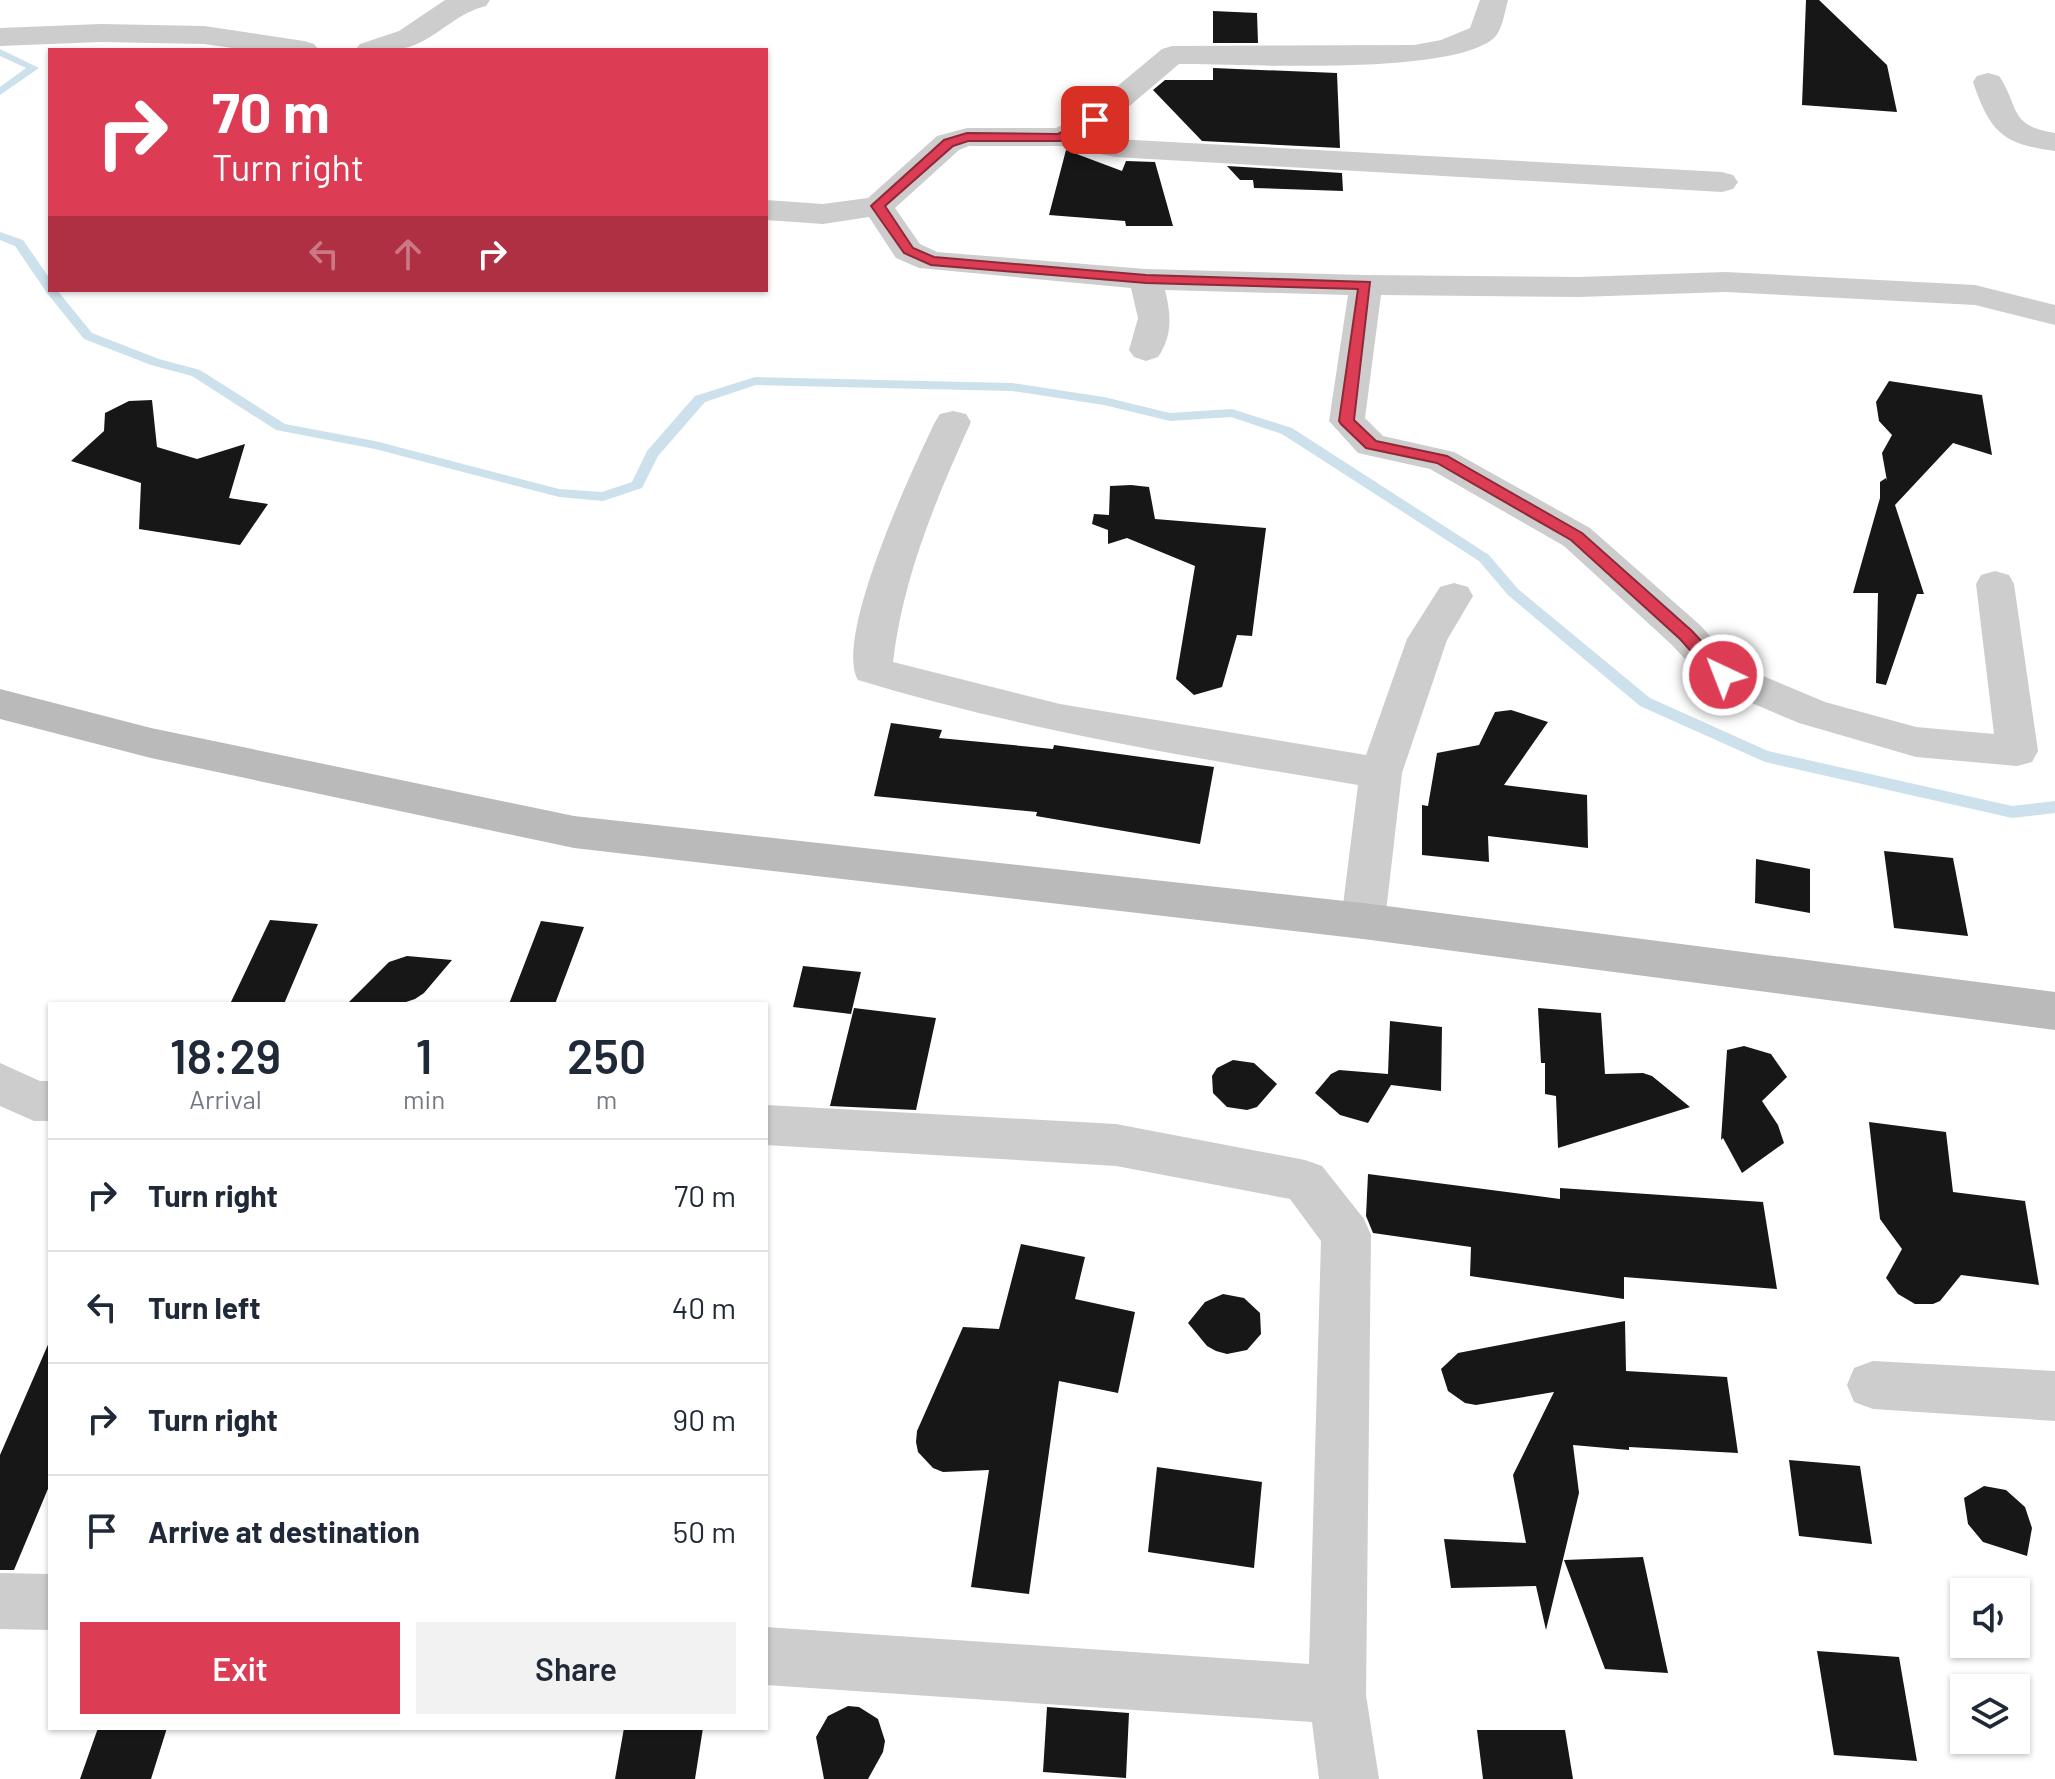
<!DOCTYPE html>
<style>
:root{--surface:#fff;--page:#f2f2f3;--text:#1f2937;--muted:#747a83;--line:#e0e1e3;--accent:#dc3d54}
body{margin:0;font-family:Barlow,sans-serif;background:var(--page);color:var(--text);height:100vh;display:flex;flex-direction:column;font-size:30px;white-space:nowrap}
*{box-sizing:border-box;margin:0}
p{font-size:26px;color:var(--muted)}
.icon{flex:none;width:44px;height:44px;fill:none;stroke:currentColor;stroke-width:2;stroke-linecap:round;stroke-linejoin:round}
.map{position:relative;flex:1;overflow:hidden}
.sheet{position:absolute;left:48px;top:1002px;width:720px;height:728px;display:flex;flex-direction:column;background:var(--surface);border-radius:0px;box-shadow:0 2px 6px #0004}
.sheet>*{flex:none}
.hud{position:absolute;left:48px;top:48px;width:720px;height:244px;border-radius:0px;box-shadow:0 2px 6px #0004;background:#dc3d54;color:#fff;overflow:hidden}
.controls{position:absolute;left:1950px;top:1578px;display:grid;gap:16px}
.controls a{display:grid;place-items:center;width:80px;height:80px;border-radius:0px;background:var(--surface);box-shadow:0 2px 6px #0004;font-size:40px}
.pin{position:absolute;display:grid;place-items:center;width:68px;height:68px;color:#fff;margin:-34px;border-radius:16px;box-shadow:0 4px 12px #0006}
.me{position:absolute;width:88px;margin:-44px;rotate:317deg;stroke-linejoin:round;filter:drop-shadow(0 0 6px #0008)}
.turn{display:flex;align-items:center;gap:28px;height:168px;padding:0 32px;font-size:36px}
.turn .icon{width:104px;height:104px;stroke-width:2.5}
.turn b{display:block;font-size:56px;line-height:68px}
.lanes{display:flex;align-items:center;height:76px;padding:0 32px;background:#0003;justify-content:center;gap:40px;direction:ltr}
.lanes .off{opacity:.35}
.eta{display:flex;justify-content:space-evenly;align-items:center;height:136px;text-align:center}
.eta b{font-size:48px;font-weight:600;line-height:56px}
.action{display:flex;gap:16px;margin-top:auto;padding:16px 32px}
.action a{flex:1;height:92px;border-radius:0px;background:var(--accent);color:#fff;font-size:32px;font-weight:600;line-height:92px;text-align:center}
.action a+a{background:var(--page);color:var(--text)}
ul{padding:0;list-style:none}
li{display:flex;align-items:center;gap:24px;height:112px;padding:0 32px;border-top:2px solid var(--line)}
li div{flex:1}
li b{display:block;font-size:30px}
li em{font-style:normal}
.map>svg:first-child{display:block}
</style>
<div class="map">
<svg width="2055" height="1779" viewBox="0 0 2055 1779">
<rect width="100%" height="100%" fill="#fff"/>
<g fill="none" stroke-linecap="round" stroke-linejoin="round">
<path fill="#cce1eb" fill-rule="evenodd" d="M0,49L39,68L0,95V87L26,68L0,56Z
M0,232L23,240L50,279V290H57L92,333L159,359L200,370L285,424L375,441L559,489L602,492L632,482L647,451L695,396L755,377L1012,383L1104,397L1170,413L1232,409L1292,428L1489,555L1518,589L1650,698L1768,751L2012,806L2055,801V813L2012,818L1765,762L1640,706L1508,595L1479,561L1282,434L1231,417L1170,421L1104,405L1012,391L756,385L705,402L658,456L642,488L603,501L559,497L375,449L276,430L192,376L151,365L84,339L47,293L15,246L0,240Z"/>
</g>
<path fill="#171717" d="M1806,0H1819L1887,65L1897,112L1802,105Z
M1213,11L1257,13L1258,43H1213Z
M1213,68L1337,73L1340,148L1202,141L1153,90L1165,80H1213Z
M1066,150L1122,171L1126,161L1155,162L1173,226H1126L1125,221L1049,215Z
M1227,166L1342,173L1343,191L1254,188L1253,180H1240Z
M1889,381L1982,395L1992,455L1953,443L1895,505L1924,594H1917L1886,685L1876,683L1878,593H1853L1880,498V482L1886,478L1887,481L1882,453L1892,435L1879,421L1876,402Z
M152,400L157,447L197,459L245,444L229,498L268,504L240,545L139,529L141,483L71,461L104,431L105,413L129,401Z
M1131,485L1149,487L1155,519L1266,528L1252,636L1237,635L1222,687L1194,695L1176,679L1195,566L1127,538L1108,544V530L1092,524L1094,514L1109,515L1110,486Z
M1511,710L1548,722L1504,785L1587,795L1588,848L1488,836L1489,862L1422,855V805L1428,806L1437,753L1479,745L1495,712Z
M891,723L942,730L939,738L1053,749L1054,745L1214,767L1200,844L1036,816L1037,812L874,796Z
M1884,851L1953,858L1968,936L1894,928Z
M1756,859L1810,869V913L1755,903Z
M270,920L318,924L284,1004H230Z
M541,921L584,927L555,1004H509Z
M407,956L452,960L424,993L415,999L406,1002L347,1004L389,962Z
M803,966L861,972L851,1014L793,1007Z
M854,1008L936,1018L916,1110L830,1106Z
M1538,1008L1601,1013L1605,1074L1643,1073L1652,1076L1690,1107L1558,1148L1556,1096L1545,1094V1063H1541Z
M1390,1021L1442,1027L1441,1091L1391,1085L1368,1123L1340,1115L1315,1093L1331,1074L1339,1070L1388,1074Z
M1744,1046L1771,1054L1787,1077L1762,1101L1778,1125L1784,1143L1742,1173L1723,1138L1721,1140L1727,1050Z
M1233,1060L1254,1063L1277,1084L1257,1107L1247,1110L1227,1107L1213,1093L1212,1076L1217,1068Z
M1869,1122L1946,1132L1953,1192L2025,1201L2039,1285L1961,1275L1940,1301L1933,1304H1915L1898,1294L1886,1278L1902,1249L1880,1219Z
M1368,1174L1560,1199V1188L1763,1202L1777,1289L1624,1277V1299L1470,1276L1471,1247L1373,1233L1366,1216Z
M1021,1244L1085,1257L1075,1299L1135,1312L1118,1393L1059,1381L1029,1594L971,1587L989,1470L943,1472L933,1468L918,1452L916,1442L917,1431L963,1327L999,1329Z
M1223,1294L1244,1298L1260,1313L1261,1334L1247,1350L1227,1354L1216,1351L1207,1346L1188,1323L1205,1302Z
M1625,1321L1626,1371L1727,1377L1738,1453L1629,1447V1450L1573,1445L1579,1493L1546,1630L1536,1586L1451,1588L1444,1539L1526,1543L1513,1475L1554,1392L1476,1405L1465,1403L1448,1391L1441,1369L1458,1353Z
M50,1340V1484L14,1570H0V1455Z
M1789,1460L1860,1466L1872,1544L1799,1536Z
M1157,1467L1262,1482L1254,1568L1148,1552Z
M1984,1486L2006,1490L2025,1507L2032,1528L2027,1556L1983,1542L1968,1524L1964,1498Z
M1643,1557L1668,1673L1605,1669L1564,1560Z
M1817,1651L1899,1657L1917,1761L1834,1755Z
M848,1706L859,1707L878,1719L885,1741L883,1752L868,1779H824L816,1737L828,1716Z
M1047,1707L1129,1713L1126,1778L1043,1772Z
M98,1728H167L151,1779H80Z
M624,1728H703L695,1779H615Z
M1477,1730H1565L1573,1779H1483Z"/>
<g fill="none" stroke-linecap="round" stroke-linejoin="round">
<path fill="#cdcdcd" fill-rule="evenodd" d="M445,0H490L486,6C458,13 444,31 419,43C399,53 377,50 355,50L360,44L399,31Z
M1480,0H1508C1505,11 1502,32 1493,39C1446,76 1245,64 1179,64L1106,126L1091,134L1115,139L1722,172L1733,175L1738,182L1733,189L1722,192L1115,157L1061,146H969L959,150L895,208L920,244L937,252L1146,269L1366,275L1579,277L1725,272L1975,285L2055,305V325L1975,305L1725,292L1579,297L1381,295L1365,418L1383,436L1454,452L1590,528L1700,625L1737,665L1825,702L1916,727L1994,734L1976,584L1981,575L1995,571L2009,575L2014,584L2038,751L2032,762L2017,766L1916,757L1799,723L1709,685L1672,645L1564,546L1430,469L1358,453L1329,421L1348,295L1165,290C1171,314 1173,335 1158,357L1146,361L1134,357L1129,350L1138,318L1131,288L919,268L896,258L869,217L823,224L766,220V200L823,204L868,198L937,136L967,128H1056L1084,114L1162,49L1172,46L1414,45L1441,40L1470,28Z
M101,24L204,26L304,41L314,44L319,50H246L204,44L101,42L0,46V28Z
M1988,73L1999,76C2020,107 2008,126 2055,133V151C2002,144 1990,132 1973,82L1977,76Z
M953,411L966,414L971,422C936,499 903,577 893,662L1060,704L1366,755L1407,639L1440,587L1454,583L1468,587L1473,596L1447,640L1402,773L1385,921L1379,933L1363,939L1347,933L1341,921L1358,785C1189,757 1022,730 858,680C833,638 913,468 935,422L940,414Z
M0,1063L40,1081H50V1121H34L0,1106Z
M766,1105L1116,1124L1305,1160L1322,1166L1364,1219L1371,1235L1366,1695L1379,1779H1319L1312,1722L766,1685V1627L1309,1664L1321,1241L1290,1199L1116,1166L766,1145Z
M1873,1361L2055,1371V1421L1873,1409L1854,1402L1847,1385L1854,1368Z
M0,1573L50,1574V1630L0,1629Z"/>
<path fill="#bababa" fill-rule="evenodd" d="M0,689L151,728L574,816L1363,903L2055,992V1030L1363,939L574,848L151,758L0,719Z"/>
</g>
<path fill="#dc3d54" stroke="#8f2837" stroke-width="2" d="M1090,117L1101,120L1061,141H968L953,146L885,206L913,248L934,257L1146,275L1370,282L1354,420L1376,441L1447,456L1582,533L1692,631L1729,671L1731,675L1729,680H1717L1680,639L1571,540L1437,463L1366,448L1341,424L1339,421L1358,289L1146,283L931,265L904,253L871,206L944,140L967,133L1058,134Z"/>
</svg>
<div class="controls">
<a><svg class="icon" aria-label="sound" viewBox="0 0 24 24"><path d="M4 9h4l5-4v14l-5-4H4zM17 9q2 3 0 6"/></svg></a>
<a><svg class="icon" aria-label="layers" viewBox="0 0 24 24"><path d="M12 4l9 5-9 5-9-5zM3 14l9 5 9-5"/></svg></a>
</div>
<div class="pin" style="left:1095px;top:120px;background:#d93025"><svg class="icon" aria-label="arrive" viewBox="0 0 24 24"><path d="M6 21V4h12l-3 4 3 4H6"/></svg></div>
<svg class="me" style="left:1723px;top:675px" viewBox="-20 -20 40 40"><circle r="17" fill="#dc3d54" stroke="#fff" stroke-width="3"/><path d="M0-11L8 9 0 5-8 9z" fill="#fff"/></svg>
<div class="hud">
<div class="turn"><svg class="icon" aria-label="right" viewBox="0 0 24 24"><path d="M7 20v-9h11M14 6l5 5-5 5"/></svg><div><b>70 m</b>Turn right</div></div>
<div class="lanes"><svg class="icon off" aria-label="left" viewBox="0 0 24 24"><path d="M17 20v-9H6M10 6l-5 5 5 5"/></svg><svg class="icon off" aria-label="ahead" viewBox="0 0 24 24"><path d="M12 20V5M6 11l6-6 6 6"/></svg><svg class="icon" aria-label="right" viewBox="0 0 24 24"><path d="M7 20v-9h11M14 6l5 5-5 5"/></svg></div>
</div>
<section class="sheet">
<div class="eta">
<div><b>18:29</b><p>Arrival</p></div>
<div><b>1</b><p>min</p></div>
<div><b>250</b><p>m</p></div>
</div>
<ul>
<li><svg class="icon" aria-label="right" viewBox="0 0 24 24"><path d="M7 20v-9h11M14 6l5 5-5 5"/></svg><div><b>Turn right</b></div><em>70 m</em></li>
<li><svg class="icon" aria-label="left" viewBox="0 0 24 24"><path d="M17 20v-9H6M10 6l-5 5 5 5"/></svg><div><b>Turn left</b></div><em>40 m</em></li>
<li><svg class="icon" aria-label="right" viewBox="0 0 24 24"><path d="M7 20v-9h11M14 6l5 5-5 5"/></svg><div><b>Turn right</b></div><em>90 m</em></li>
<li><svg class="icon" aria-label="arrive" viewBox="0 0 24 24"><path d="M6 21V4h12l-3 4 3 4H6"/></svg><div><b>Arrive at destination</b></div><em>50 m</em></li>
</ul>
<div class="action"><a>Exit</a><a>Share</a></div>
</section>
</div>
